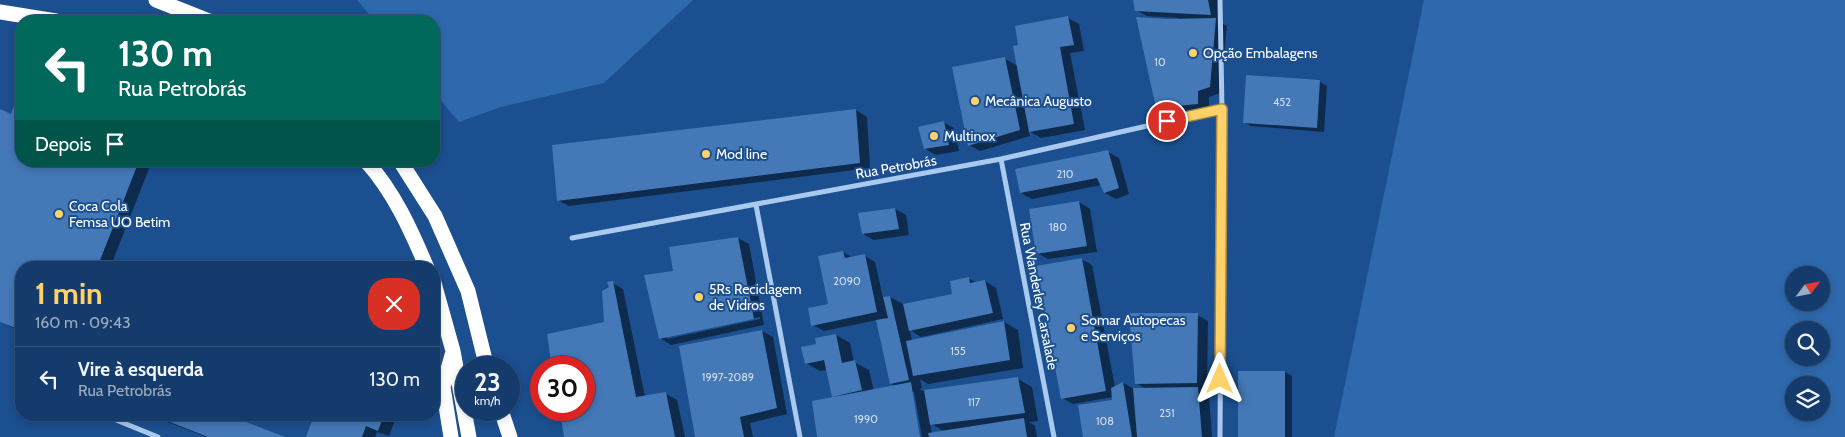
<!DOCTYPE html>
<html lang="pt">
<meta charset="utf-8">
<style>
:root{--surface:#143b6b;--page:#1d4271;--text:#f1f3f6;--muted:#9dadc1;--line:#33557e;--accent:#ffd166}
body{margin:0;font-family:Cabin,sans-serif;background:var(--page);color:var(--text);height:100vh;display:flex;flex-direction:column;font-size:19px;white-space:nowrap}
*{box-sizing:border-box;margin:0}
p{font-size:16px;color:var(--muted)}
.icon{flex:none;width:28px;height:28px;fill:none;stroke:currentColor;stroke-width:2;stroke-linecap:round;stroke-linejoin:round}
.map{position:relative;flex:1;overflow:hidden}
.side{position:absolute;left:15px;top:261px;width:425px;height:160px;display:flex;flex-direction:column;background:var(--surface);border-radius:20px;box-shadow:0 2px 8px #0003,0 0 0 1px var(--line)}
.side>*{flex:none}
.top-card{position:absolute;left:15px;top:15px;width:425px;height:152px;border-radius:20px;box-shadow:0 2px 8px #0003,0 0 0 1px var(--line);background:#00695c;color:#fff;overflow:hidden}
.needle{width:32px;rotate:58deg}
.controls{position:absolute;left:1785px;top:266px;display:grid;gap:10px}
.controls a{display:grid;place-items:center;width:45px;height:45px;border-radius:50%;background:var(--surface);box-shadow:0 2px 8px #0003,0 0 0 1px var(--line);font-size:25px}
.speed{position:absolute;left:455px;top:356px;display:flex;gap:10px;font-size:25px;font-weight:700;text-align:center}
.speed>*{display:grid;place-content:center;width:65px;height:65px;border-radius:50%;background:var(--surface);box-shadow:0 2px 8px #0003,0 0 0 1px var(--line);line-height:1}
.speed small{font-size:12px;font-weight:400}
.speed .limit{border:8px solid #d22;background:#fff;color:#111}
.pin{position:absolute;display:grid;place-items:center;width:42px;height:42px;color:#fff;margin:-21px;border:2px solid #fff;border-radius:50%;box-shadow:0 1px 5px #0007}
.me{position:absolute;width:55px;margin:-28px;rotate:0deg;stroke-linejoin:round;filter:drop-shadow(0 0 4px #0008)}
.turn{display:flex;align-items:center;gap:18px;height:105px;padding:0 20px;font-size:22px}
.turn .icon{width:65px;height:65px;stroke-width:2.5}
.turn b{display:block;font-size:35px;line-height:42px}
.then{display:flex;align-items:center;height:48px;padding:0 20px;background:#0003;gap:10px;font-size:19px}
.round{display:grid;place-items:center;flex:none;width:52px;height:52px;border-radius:20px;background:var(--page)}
.head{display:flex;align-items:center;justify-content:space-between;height:85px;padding:0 20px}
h1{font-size:30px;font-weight:700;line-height:38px;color:var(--accent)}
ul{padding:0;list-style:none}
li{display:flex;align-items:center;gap:15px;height:65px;padding:0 20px;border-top:1px solid var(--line)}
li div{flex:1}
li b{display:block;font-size:19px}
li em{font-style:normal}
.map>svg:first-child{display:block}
</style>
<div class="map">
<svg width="1845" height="437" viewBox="0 0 1845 437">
<rect width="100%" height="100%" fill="#1b4f8f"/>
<path fill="#2e69ad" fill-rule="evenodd" d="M357,0H693L604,83L501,107L459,122L434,92V21H375Z
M1424,0H1845V437H1334ZM1794,275H1821V302H1794ZM1794,330H1821V358H1794ZM1794,385H1821V412H1794Z"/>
<path fill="#0007" fill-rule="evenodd" d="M1134,0H1218L1221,23L1227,26L1220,93L1209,97V110L1168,114L1157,107L1179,18L1147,16L1136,10Z
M1068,18L1079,24L1084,51L1070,53L1085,130L1041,138L1029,131L1030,136L980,151L969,145L1005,59L1018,66L1020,46Z
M1320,82L1327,86L1324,132L1251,126L1244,122Z
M20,94L21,161H152L110,268H21V331L0,322V111L11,115Z
M856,110L867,117L870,168L569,206L558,200L554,146Z
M943,122L954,128L959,151L936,155L925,149Z
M1108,152L1119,158L1129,194L1116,199L1105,193L1101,185L1032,199L1021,193Z
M1079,202L1090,209L1097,252L1048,259L1037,253Z
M895,209L906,215L909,235L874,240L863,234Z
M738,238L749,244L764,325L671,345L660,338L675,272ZM760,317V319L667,339V336Z
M843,252L853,258L865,256L875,262L883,298L890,297L905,305L954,295L968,278L977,283L985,281L996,288L1003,319L921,337L910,330L912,341L1004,322L1018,330L1023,368L928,384L920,379L922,388L919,389L923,391L1018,379L1032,387L1038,421L1029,422L1035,426L1037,437H922L914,392H911L919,437H818L836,398L833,396L827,370L820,371L806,363L818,345L836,335L850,343L854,362L869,370L874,391L896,386L891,384L877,320L824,331L813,325L830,305ZM930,423L945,432L932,434Z
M1081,259L1092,265L1115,387L1123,383L1134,389H1146L1136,383L1197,315L1208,321L1207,389H1199L1209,395L1212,437H1085L1114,401L1113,397L1073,404L1062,398Z
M612,283L623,289L645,397L666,394L677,400L685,437H566L561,410H584V368L605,323Z
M762,331L773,337L787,414L750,423L753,437H696Z
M1285,372L1292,376V437H1239Z
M149,415H225L282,437H206Z
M315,415H397L389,436L377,432L375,437H307Z"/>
<path fill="#4478b7" d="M1133,0H1208L1211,15L1135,11Z
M1068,16L1074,45L1060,47L1074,124L1029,132L1013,46L1018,45L1015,26Z
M1136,17L1167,19L1216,18L1210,87L1198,91V104L1156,108Z
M1005,57L1020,130L968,146L952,67Z
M1246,75L1320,80L1317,128L1243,123Z
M19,93L21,94V161H139L97,268H21V330L0,322V109L11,114Z
M856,109L860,163L557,201L552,145Z
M944,121L949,145L924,149L918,127Z
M1108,150L1119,188L1104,193L1097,178L1020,193L1015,169Z
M1079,201L1087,246L1036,254L1029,209Z
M895,208L899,229L862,234L858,213Z
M738,237L754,319L659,339L644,275L673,271L669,247Z
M843,251L845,258L865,254L877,312L811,326L808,308L828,304L818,256Z
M1082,258L1106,391L1061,399L1036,266Z
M969,277L970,283L985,280L993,313L909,331L903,304L952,294L950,281Z
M613,281L636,397L666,392L675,437H564L560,410H584V368H552L547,334L604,322L602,291L609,287L607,282Z
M890,296L909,380L890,384L876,320L888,318L883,297Z
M1129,313H1198L1197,383L1135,384Z
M1004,321L1010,360L913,376L906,341Z
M762,330L777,408L740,417L744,437H695L679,346Z
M836,334L842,363L855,360L862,390L832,397L824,360L805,364L801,347L816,344L815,338Z
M1238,371H1285V437H1238Z
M1018,377L1025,413L930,425L924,390Z
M911,382L920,437H817L812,401Z
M1123,382L1132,437H1083L1078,405L1112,400L1111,388Z
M1198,387L1202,437H1137L1133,388Z
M152,415H228L285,437H208Z
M314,415H384L378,431L366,426L362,437H306Z
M1024,418L1027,437H929L928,433Z"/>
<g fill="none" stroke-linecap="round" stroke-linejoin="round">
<path stroke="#a9c9ee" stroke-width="5" d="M1001,159L1054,437
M756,205L800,437
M572,238L1001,159L1222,109
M104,415L158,437
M1220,437L1222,109L1220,0"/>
<path stroke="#fff" stroke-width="15" d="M156,0L209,21
M0,12L56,21
M366,161C394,192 411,230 427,268
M400,161L435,216L468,291L487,368
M434,283L453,351L469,437
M501,410L510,437
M451,437L443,387L452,355"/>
</g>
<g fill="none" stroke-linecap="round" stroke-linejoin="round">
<defs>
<path id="route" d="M1167,121L1222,109L1220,379"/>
</defs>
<use href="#route" stroke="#a68842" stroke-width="12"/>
<use href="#route" stroke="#ffd166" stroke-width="9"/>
</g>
<g fill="#ffd166" stroke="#1b4f8f" stroke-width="2">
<circle cx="1193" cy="53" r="5"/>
<circle cx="975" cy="101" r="5"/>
<circle cx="934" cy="136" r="5"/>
<circle cx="706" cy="154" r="5"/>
<circle cx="59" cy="214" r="5"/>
<circle cx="699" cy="297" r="5"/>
<circle cx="1071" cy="328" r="5"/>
</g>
<g text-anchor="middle" stroke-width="4" stroke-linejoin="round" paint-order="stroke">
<g font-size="11" fill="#d0dded">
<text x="1160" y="66">10</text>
<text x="1282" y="106">452</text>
<text x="1065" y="178">210</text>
<text x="1058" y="231">180</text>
<text x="847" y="285">2090</text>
<text x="958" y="355">155</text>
<text x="728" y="381">1997-2089</text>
<text x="974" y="406">117</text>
<text x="1167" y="417">251</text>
<text x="866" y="423">1990</text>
<text x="1105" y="425">108</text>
</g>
<g font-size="14" fill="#fff" stroke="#1b4f8f" text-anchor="start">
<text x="1203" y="58">Opção Embalagens</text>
<text x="985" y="106">Mecânica Augusto</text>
<text x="944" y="141">Multinox</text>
<text x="716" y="159">Mod line</text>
<text x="69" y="211">Coca Cola<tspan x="69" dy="16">Femsa UO Betim</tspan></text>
<text x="709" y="294">5Rs Reciclagem<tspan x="709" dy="16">de Vidros</tspan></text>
<text x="1081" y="325">Somar Autopecas<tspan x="1081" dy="16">e Serviços</tspan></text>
</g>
<g font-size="14" fill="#fff" stroke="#1b4f8f">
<text transform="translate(896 167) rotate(-10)" y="5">Rua Petrobrás</text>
<text transform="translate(1039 296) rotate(79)" y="5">Rua Wanderley Carsalade</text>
</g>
</g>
</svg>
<div class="controls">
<a><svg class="needle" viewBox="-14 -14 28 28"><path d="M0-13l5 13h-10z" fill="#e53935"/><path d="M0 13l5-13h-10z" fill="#9dadc1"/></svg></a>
<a><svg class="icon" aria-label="search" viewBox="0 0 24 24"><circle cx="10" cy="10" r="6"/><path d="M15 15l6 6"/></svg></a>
<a><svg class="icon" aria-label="layers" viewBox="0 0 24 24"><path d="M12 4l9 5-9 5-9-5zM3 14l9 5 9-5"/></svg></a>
</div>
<div class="speed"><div>23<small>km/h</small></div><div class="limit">30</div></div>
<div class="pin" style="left:1167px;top:121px;background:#d93025"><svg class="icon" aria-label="arrive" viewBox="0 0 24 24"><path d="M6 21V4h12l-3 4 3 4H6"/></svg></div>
<svg class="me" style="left:1220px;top:379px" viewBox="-20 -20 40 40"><path d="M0-17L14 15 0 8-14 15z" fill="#ffd166" stroke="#fff" stroke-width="4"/></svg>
<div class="top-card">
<div class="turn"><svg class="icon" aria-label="left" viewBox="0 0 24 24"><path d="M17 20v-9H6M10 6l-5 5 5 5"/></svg><div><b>130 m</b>Rua Petrobrás</div></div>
<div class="then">Depois<svg class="icon" aria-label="arrive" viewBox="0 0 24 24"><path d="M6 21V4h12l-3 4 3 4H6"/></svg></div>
</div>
<section class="side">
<div class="head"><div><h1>1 min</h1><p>160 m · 09:43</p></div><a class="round" style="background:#d93025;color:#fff"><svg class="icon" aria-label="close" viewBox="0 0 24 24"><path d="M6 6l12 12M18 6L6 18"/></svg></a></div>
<ul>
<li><svg class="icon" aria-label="left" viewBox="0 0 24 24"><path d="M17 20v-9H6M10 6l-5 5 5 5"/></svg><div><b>Vire à esquerda</b><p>Rua Petrobrás</p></div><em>130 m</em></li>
</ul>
</section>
</div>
